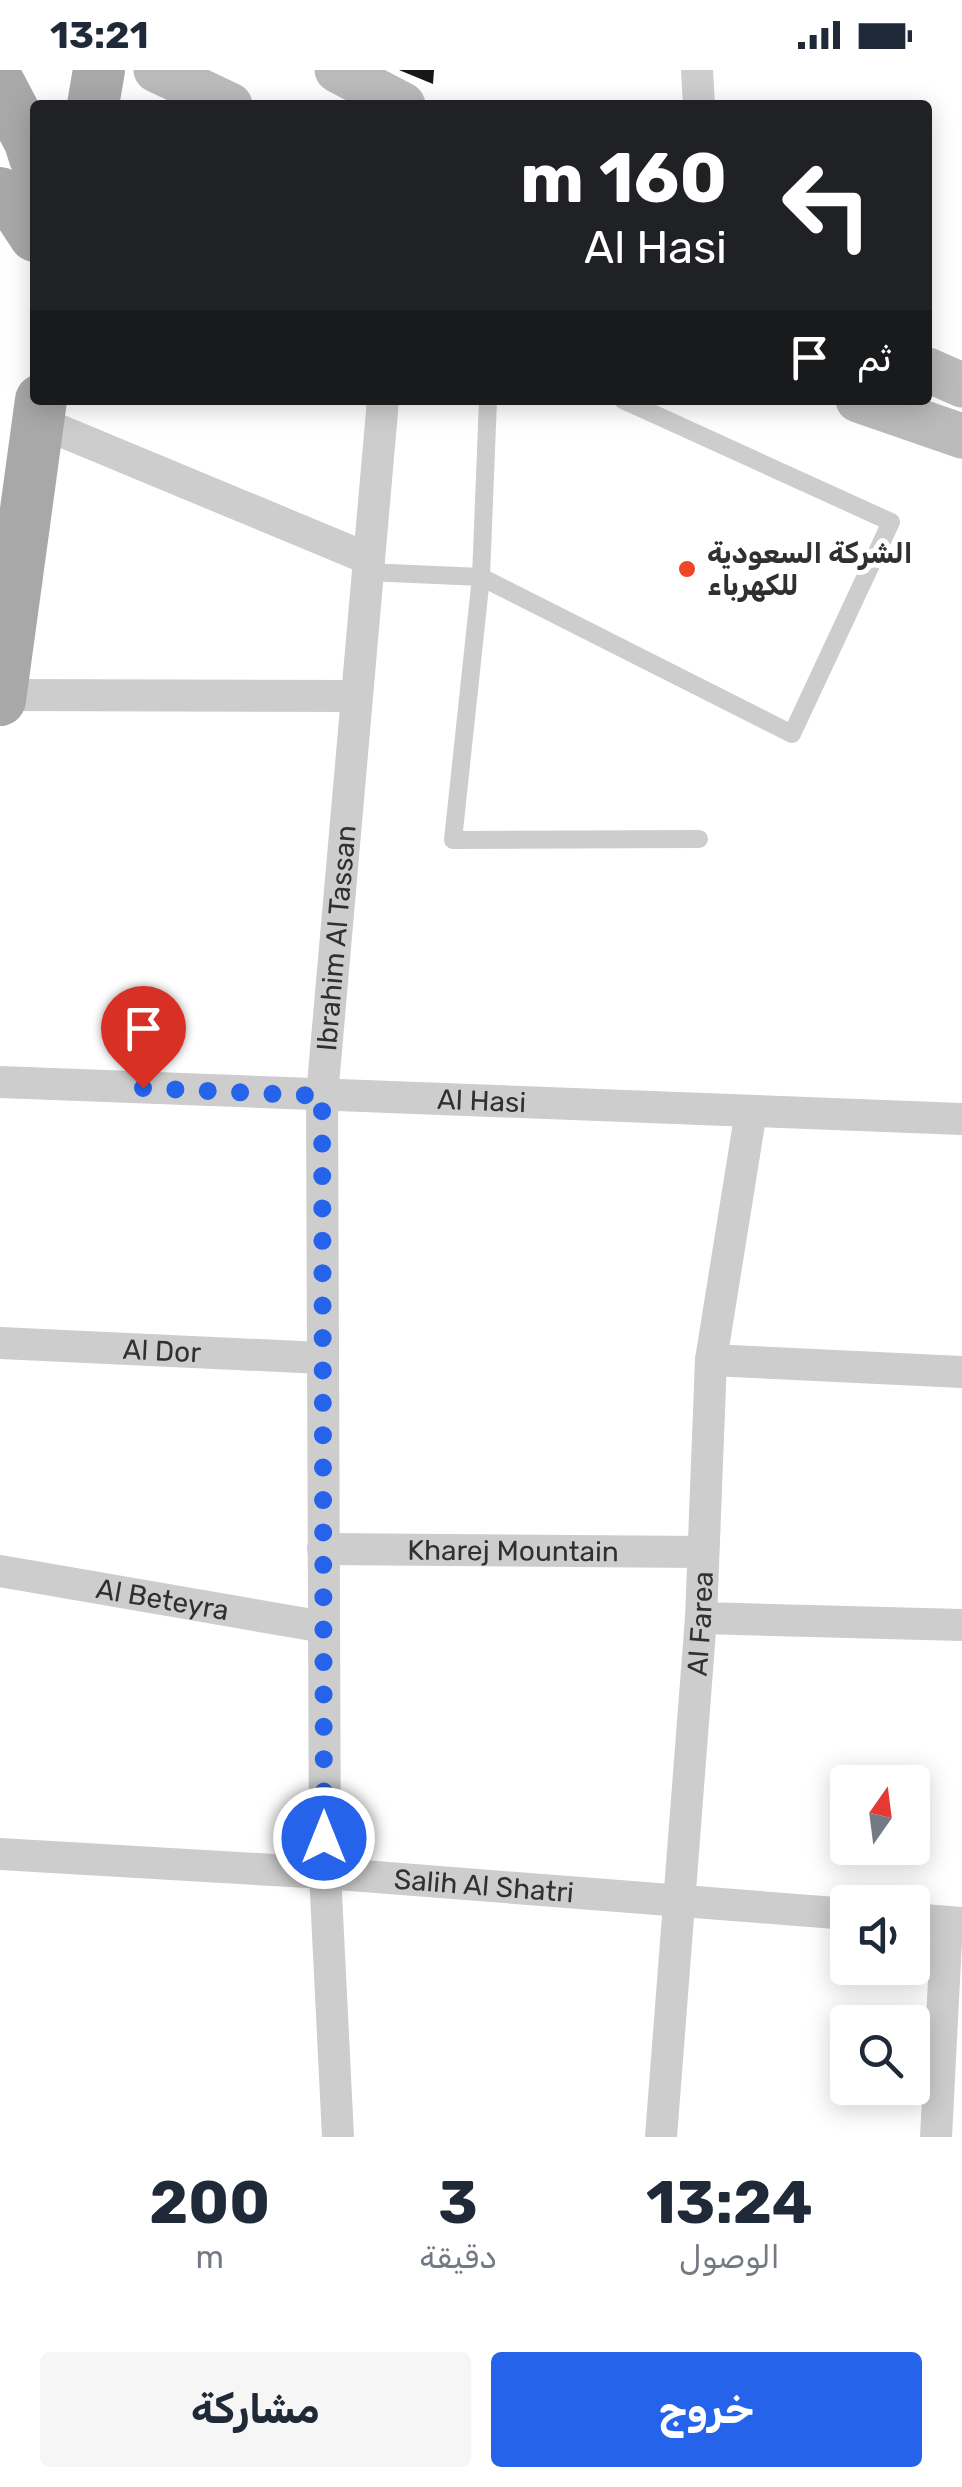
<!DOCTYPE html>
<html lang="ar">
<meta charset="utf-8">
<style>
:root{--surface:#fff;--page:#f6f6f7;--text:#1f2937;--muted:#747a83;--accent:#2563eb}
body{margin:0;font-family:Rubik,Vazirmatn,sans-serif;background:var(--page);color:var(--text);direction:rtl;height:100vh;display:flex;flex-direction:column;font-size:38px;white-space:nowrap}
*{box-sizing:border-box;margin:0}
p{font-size:32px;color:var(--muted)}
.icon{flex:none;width:55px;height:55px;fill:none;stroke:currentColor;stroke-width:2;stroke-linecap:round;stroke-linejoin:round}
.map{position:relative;height:2067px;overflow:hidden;direction:ltr}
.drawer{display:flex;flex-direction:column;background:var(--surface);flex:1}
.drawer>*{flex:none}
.top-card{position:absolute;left:30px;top:30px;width:902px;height:305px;border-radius:10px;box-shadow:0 5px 25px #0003;direction:rtl;background:#202124;color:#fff;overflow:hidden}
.needle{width:65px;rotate:14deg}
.buttons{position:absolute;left:830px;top:1695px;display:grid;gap:20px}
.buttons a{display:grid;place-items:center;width:100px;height:100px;border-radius:10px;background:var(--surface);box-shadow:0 5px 25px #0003;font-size:50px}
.pin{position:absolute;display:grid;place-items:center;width:85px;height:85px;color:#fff;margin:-102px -42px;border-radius:50% 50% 50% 0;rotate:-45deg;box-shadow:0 0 10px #0007}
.pin .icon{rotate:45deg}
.me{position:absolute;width:110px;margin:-55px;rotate:0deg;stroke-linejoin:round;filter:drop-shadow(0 0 8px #0008)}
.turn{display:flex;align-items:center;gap:35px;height:210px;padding:0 40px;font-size:45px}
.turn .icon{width:130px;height:130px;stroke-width:2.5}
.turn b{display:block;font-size:70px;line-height:85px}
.then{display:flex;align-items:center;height:95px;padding:0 40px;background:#0003;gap:20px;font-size:38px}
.eta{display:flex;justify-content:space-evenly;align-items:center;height:170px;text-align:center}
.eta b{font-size:60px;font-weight:700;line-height:70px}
.primary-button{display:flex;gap:20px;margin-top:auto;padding:20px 40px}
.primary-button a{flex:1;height:115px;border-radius:10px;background:var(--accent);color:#fff;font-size:40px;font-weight:700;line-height:115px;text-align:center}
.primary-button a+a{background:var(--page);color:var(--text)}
.status{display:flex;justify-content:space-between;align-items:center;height:70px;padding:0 50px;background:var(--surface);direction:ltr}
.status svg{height:28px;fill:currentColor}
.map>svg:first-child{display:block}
</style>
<div class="status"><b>13:21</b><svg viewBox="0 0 49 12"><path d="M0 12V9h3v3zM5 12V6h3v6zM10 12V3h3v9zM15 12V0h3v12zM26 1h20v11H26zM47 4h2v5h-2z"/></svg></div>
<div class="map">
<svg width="962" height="2067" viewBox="0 0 962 2067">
<rect width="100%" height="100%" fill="#fff"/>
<path fill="#171717" d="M399,0H434L433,14Z"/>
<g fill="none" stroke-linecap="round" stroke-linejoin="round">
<path stroke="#cdcdcd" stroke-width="18" d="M488,330L481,507L792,664L891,452L623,330
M367,502L481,507L453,770L699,769"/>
<g stroke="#cdcdcd" stroke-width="32">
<path d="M697,0L699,35"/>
<path d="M37,351L369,489"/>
<path d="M1,625L357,626"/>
<path id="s1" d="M0,1012L962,1049"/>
<path id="s2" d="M0,1273L322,1288"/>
<path d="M711,1290L962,1302"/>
<path id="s3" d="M323,1479L703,1482"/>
<path id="s4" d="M0,1501L324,1557"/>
<path d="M701,1548L962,1555"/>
<path id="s5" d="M0,1784L325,1803L848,1844"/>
<path d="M912,1849L962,1853"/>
<path id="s6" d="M338,2067L325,1803L322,1026L383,330"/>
<path id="s7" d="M661,2067L701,1548L711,1290L751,1041"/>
<path d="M936,2067L947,1852"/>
</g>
<path stroke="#bababa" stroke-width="45" d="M156,0L230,35
M337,0L403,35
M928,300L962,315
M858,330L962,366"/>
<path stroke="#a8a8a8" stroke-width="52" d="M0,15L30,72L35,88
M93,35L99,0
M0,123L11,130L35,166
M0,630L41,330"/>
</g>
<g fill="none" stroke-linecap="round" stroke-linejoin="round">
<path stroke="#2563eb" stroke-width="18" stroke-dasharray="0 32.4" d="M143,1018L322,1026L324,1768"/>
</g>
<circle fill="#f14528" stroke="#fff" stroke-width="4" cx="687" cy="499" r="10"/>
<g text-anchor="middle" stroke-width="10" stroke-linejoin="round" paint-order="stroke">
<g font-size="28" font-weight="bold" fill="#303030" stroke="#fff" text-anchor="start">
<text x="707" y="493">الشركة السعودية<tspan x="707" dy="32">للكهرباء</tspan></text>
</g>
<g font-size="28" fill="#303030" stroke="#fff">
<text dy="10" stroke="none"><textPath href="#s6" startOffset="1200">Ibrahim Al Tassan</textPath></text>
<text dy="10" stroke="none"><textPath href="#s1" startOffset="482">Al Hasi</textPath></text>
<text dy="10" stroke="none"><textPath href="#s2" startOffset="162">Al Dor</textPath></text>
<text dy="10" stroke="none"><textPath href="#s3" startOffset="190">Kharej Mountain</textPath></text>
<text dy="10" stroke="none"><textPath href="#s4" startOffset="165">Al Beteyra</textPath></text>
<text dy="10" stroke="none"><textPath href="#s7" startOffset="515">Al Farea</textPath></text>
<text dy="10" stroke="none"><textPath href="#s5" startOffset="485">Salih Al Shatri</textPath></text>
</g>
</g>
</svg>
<div class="buttons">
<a><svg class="needle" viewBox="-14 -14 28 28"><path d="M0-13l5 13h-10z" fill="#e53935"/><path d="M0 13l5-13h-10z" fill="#747a83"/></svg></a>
<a><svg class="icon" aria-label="sound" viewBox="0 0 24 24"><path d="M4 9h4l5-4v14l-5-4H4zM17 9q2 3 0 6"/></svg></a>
<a><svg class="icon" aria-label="search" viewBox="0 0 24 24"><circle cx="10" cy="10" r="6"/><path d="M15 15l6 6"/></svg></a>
</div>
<div class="pin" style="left:143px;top:1018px;background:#d93025"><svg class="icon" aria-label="arrive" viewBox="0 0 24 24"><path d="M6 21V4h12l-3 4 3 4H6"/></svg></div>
<svg class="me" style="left:324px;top:1768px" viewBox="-20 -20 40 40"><circle r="17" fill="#2563eb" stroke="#fff" stroke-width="3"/><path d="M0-11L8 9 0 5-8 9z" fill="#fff"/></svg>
<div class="top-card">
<div class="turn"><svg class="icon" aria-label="left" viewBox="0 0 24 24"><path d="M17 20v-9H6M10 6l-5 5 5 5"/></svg><div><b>160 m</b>Al Hasi</div></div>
<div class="then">ثم<svg class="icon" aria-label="arrive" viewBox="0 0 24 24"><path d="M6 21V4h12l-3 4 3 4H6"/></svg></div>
</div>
</div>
<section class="drawer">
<div class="eta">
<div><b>13:24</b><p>الوصول</p></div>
<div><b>3</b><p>دقيقة</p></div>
<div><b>200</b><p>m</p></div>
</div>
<div class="primary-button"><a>خروج</a><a>مشاركة</a></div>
</section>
